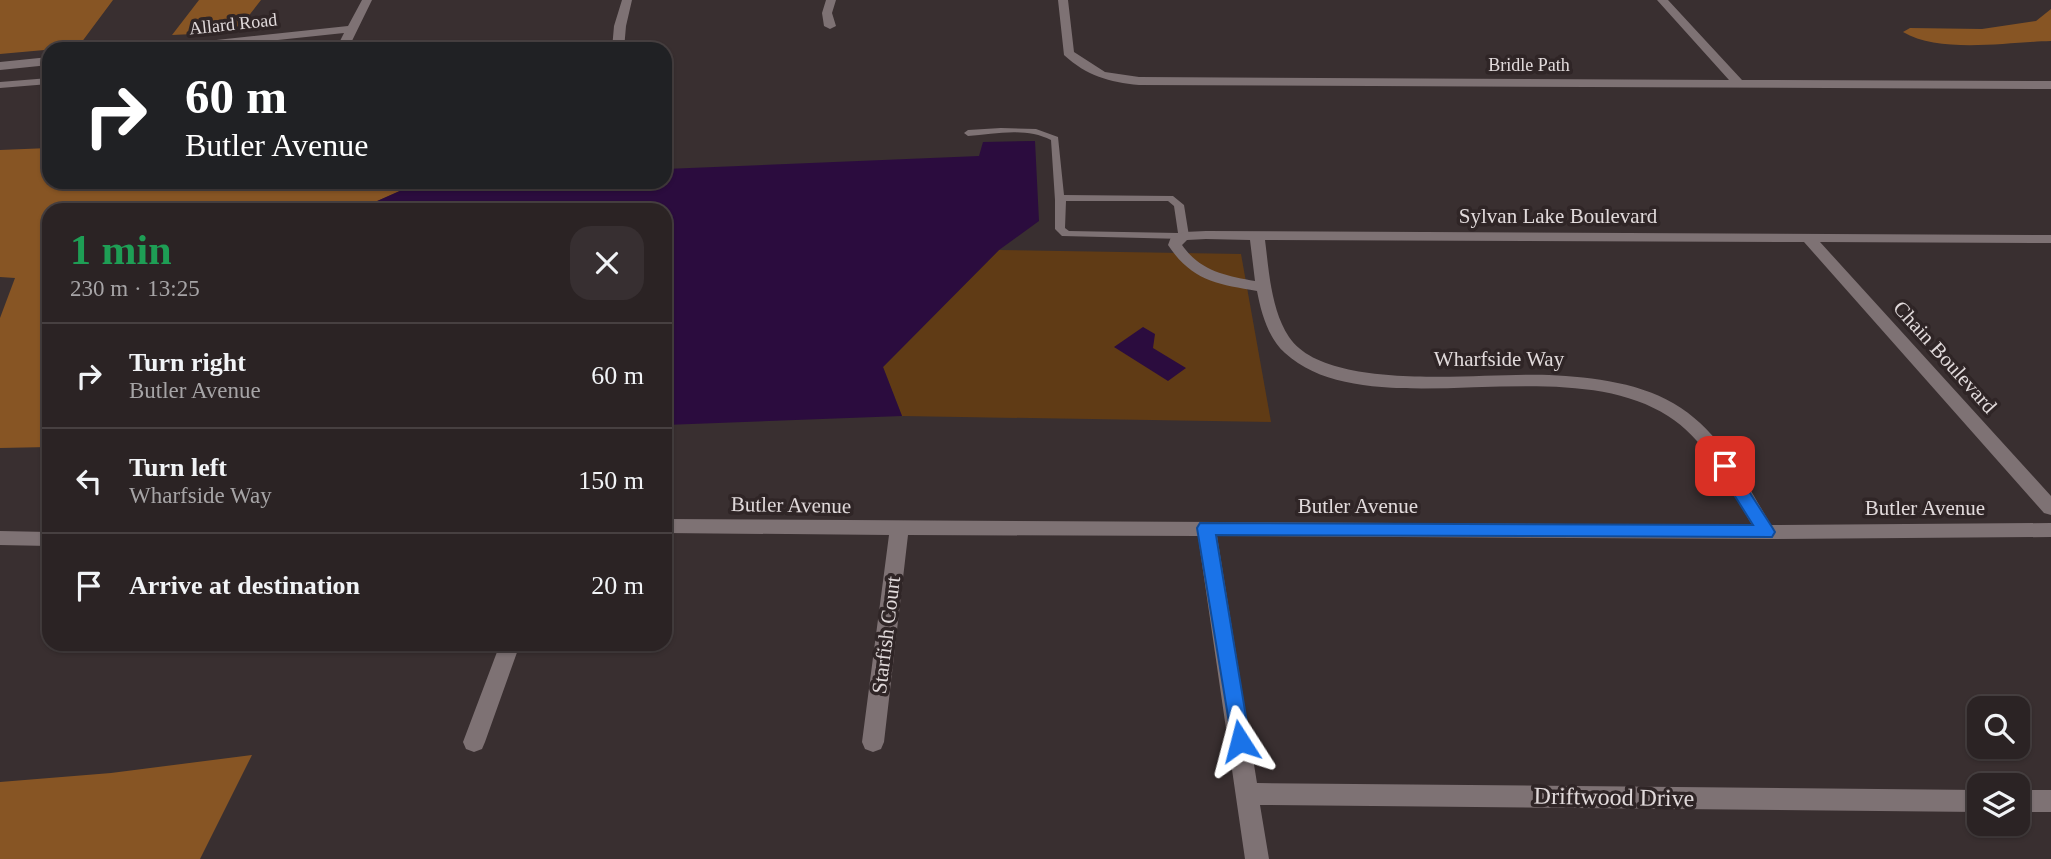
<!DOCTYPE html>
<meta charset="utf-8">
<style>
:root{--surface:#2b2324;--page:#372f31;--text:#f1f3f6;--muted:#a6a4a6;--line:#474041}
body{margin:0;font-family:Georgia,serif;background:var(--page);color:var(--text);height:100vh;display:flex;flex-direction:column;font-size:26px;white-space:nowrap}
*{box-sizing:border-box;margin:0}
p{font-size:23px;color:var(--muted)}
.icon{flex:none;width:38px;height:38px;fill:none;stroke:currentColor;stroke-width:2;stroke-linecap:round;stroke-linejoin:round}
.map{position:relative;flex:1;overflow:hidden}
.sheet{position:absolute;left:42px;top:203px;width:630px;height:448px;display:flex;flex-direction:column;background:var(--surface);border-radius:21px;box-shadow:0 2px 5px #0004,0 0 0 2px var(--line)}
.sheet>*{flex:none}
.hud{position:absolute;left:42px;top:42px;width:630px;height:147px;border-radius:21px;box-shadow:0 2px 5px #0004,0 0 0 2px var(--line);background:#202124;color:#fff;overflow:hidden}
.controls{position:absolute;left:1967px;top:696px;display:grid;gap:14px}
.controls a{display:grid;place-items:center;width:63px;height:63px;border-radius:14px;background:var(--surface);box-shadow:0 2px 5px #0004,0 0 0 2px var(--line);font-size:35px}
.pin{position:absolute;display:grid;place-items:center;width:60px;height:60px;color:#fff;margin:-30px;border-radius:14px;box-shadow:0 4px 10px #0006}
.me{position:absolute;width:77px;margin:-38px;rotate:351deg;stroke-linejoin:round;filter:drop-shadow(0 0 5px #0008)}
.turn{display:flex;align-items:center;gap:24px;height:147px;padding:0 28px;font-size:32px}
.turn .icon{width:91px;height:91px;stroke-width:2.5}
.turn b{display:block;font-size:49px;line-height:60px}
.round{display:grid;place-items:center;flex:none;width:74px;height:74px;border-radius:21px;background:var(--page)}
.head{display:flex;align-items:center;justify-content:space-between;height:119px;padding:0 28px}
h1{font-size:42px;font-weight:700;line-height:52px;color:#1e9e55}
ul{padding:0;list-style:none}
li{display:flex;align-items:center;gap:21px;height:105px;padding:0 28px;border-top:2px solid var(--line)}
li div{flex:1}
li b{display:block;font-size:26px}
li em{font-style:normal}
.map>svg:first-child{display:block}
</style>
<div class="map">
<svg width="2051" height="859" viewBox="0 0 2051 859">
<rect width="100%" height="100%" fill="#392f30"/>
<path fill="#603b15" d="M999,250L1241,254L1271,422L902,416L883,367Z"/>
<path fill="#875524" d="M0,0H113L78,47L0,54Z
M199,0H261L236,32L172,35Z
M2051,9V41C2008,42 1940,54 1903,32L1910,28L1982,29L2036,21Z
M49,148V182H420L357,210H49V447L0,448V318L15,278L0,277V150Z
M252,755L200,859H0V782L111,773Z"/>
<path fill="#2b0c3e" d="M1035,141L1039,221L999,250L883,367L902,416L665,425V210H357L420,182H665V169L979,156L983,142Z
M1143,327L1155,334L1153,348L1186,368L1168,381L1114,347Z"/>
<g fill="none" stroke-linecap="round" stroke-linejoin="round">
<path fill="#7e7274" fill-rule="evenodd" d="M49,78V84L0,88V82Z
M1001,128L1036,129L1058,137L1064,195L1173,196L1184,205L1189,236L1184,239L1062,236L1055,229V200L1051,140C1025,127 995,134 968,136L964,133L968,130ZM1168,201L1174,206L1178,233L1069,231L1065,228L1066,201Z"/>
<path fill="#7e7274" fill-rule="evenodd" d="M362,0H372L348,49H336L344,33L193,49H154L160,46L348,26Z
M622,0H632L626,26L624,49H612L614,26Z
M826,0H836L832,13L836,26L830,29L824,26L822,13Z
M1058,0H1068L1074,52L1105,72L1139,77L1729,80L1657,0H1668L1742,80L2051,81V89L1139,85C1109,82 1087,76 1064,55Z
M49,57V65L0,70V62Z
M1206,231L2051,235V243L1820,242L2051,496V515L2044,513L1804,242L1265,240C1269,271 1271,310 1289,337C1327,394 1486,372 1549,375C1593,377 1644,383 1681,408C1723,436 1746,483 1771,525L2051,523V537L1766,539L1217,536L1257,783L1979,790V812L1260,805L1269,859H1245L1198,536L908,535L884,742L881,749L873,752L865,749L862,742L889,535L665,533V519L1752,525C1729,486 1707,441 1668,416C1563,348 1368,429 1285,353C1268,338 1261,312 1257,291C1217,284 1192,281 1168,245L1171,237L1184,232ZM1206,239L1250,240L1255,281C1226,276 1200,271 1182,245L1187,240Z
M0,531L49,532V546L0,545Z
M500,644H520L485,742L482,749L474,752L466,749L463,742Z
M2018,790H2051V812H2018Z"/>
</g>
<path fill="#1a73e8" stroke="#114b97" stroke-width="2" d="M1725,460L1730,462L1772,527L1775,532L1772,537L1216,535L1250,741L1247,747L1240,750L1233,747L1197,528L1200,523L1753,525L1716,466Z"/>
<g text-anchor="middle" stroke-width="7" stroke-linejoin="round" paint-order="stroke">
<g font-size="18" fill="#e1dadb" stroke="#2f2526">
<text transform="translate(233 24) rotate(-6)" y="6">Allard Road</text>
<text x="1529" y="71">Bridle Path</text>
</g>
<g font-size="21" fill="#e1dadb" stroke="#2f2526">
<text x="1558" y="223">Sylvan Lake Boulevard</text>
<text transform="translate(1945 357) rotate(48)" y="7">Chain Boulevard</text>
<text x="1499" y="366">Wharfside Way</text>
<text transform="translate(791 505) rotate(1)" y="7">Butler Avenue</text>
<text x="1358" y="513">Butler Avenue</text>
<text x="1925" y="515">Butler Avenue</text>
<text transform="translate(886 635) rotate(-83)" y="7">Starfish Court</text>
</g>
<g font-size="24" fill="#e1dadb" stroke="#2f2526">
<text transform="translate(1614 797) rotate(1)" y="8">Driftwood Drive</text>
</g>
</g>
</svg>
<div class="controls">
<a><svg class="icon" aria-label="search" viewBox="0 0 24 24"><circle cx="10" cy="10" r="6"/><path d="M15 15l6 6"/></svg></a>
<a><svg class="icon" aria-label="layers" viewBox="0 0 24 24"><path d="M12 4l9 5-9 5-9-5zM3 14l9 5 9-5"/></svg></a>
</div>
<div class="pin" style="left:1725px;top:466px;background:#d93025"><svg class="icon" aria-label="arrive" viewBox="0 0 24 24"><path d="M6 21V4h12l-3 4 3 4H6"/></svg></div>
<svg class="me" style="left:1240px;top:741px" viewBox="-20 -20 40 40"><path d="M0-17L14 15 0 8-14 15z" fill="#1a73e8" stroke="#fff" stroke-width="4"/></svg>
<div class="hud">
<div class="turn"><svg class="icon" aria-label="right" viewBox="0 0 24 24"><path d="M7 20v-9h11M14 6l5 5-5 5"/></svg><div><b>60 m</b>Butler Avenue</div></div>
</div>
<section class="sheet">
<div class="head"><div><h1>1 min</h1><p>230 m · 13:25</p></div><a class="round"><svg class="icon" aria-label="close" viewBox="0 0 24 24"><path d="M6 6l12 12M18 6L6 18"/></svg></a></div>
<ul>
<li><svg class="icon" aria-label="right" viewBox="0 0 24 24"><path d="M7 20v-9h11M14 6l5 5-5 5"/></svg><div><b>Turn right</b><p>Butler Avenue</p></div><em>60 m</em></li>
<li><svg class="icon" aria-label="left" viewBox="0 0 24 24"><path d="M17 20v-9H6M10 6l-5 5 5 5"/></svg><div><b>Turn left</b><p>Wharfside Way</p></div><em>150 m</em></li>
<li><svg class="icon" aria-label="arrive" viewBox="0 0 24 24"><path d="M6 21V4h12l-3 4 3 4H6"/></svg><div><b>Arrive at destination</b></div><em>20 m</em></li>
</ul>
</section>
</div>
